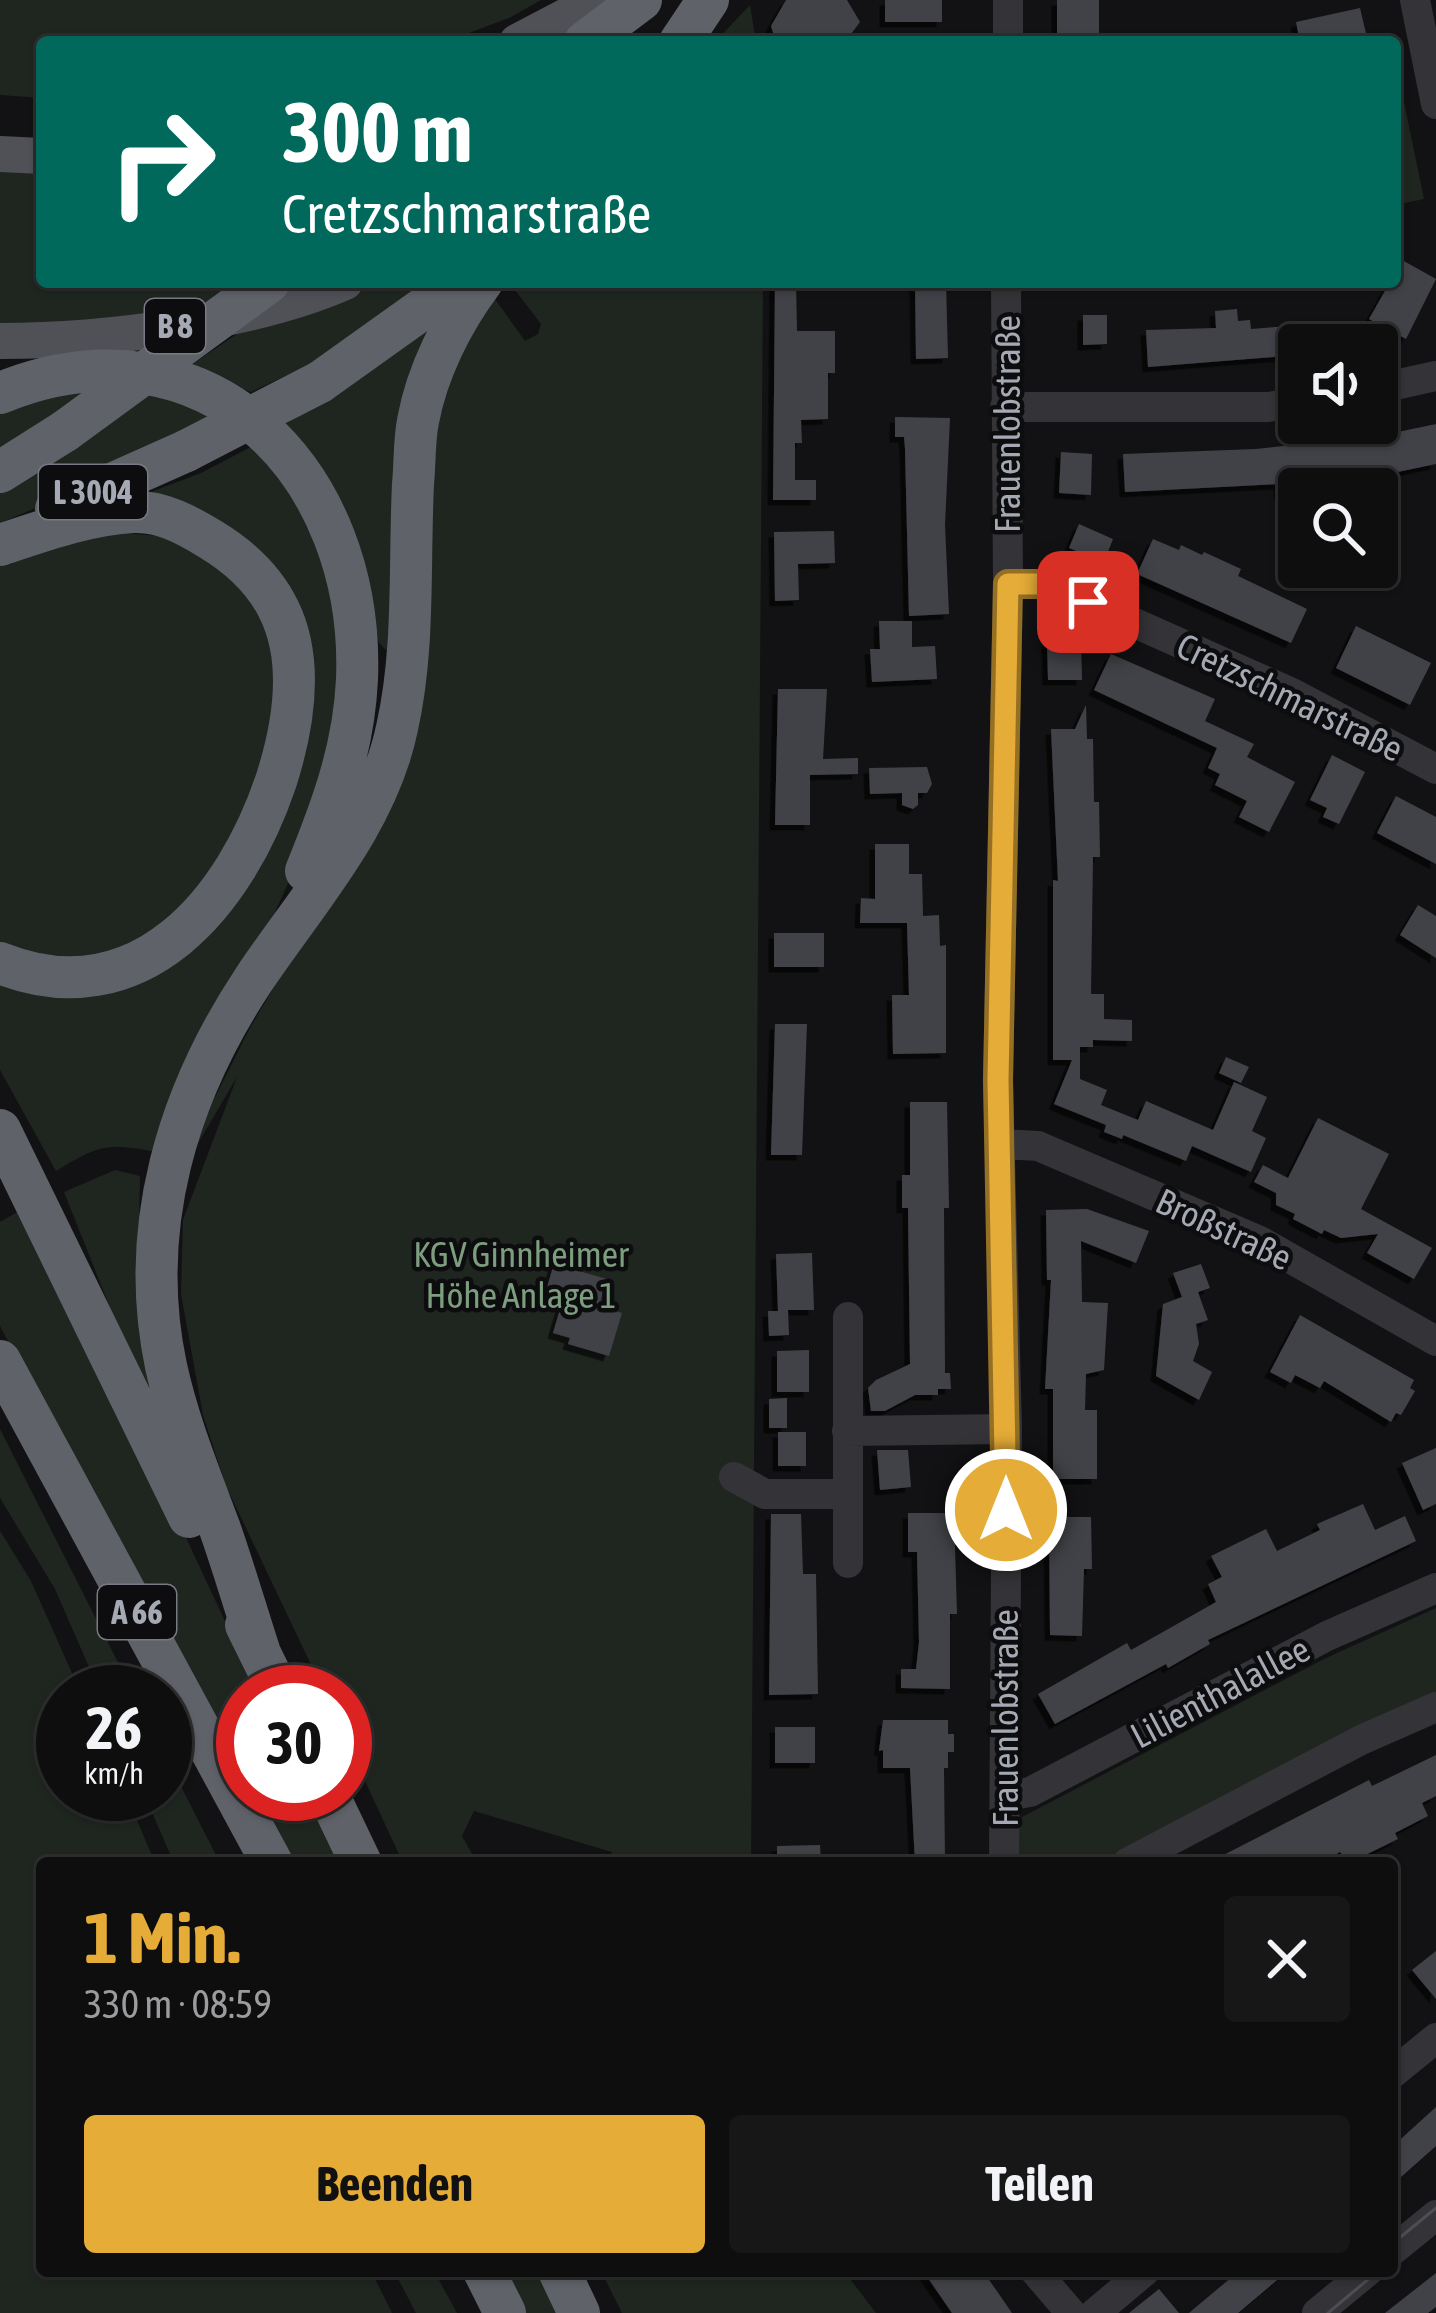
<!DOCTYPE html>
<html lang="de">
<meta charset="utf-8">
<style>
:root{--surface:#0e0e0f;--page:#171718;--text:#f1f3f6;--muted:#9b9c9e;--line:#2e2e2f;--accent:#e5ac38}
body{margin:0;font-family:"Asap Condensed",sans-serif;background:var(--page);color:var(--text);height:100vh;display:flex;flex-direction:column;font-size:45px;white-space:nowrap}
*{box-sizing:border-box;margin:0}
p{font-size:39px;color:var(--muted)}
.icon{flex:none;width:66px;height:66px;fill:none;stroke:currentColor;stroke-width:2;stroke-linecap:round;stroke-linejoin:round}
.map{position:relative;flex:1;overflow:hidden}
.panel{position:absolute;left:36px;top:1857px;width:1362px;height:420px;display:flex;flex-direction:column;background:var(--surface);border-radius:12px;box-shadow:0 3px 9px #0004,0 0 0 3px var(--line)}
.panel>*{flex:none}
.top-card{position:absolute;left:36px;top:36px;width:1365px;height:252px;border-radius:12px;box-shadow:0 3px 9px #0004,0 0 0 3px var(--line);background:#00695c;color:#fff;overflow:hidden}
.fabs{position:absolute;left:1278px;top:324px;display:grid;gap:24px}
.fabs a{display:grid;place-items:center;width:120px;height:120px;border-radius:12px;background:var(--surface);box-shadow:0 3px 9px #0004,0 0 0 3px var(--line);font-size:60px}
.speed{position:absolute;left:36px;top:1665px;display:flex;gap:24px;font-size:60px;font-weight:700;text-align:center}
.speed>*{display:grid;place-content:center;width:156px;height:156px;border-radius:50%;background:var(--surface);box-shadow:0 3px 9px #0004,0 0 0 3px var(--line);line-height:1}
.speed small{font-size:30px;font-weight:400}
.speed .limit{border:18px solid #d22;background:#fff;color:#111}
.pin{position:absolute;display:grid;place-items:center;width:102px;height:102px;color:#fff;margin:-51px;border-radius:24px;box-shadow:0 6px 18px #0006}
.me{position:absolute;width:132px;margin:-66px;rotate:0deg;stroke-linejoin:round;filter:drop-shadow(0 0 9px #0008)}
.turn{display:flex;align-items:center;gap:42px;height:252px;padding:0 48px;font-size:54px}
.turn .icon{width:156px;height:156px;stroke-width:2.5}
.turn b{display:block;font-size:84px;line-height:102px}
.round{display:grid;place-items:center;flex:none;width:126px;height:126px;border-radius:12px;background:var(--page)}
.overview{display:flex;align-items:center;justify-content:space-between;height:204px;padding:0 48px}
h1{font-size:72px;font-weight:700;line-height:90px;color:var(--accent)}
.primary-button{display:flex;gap:24px;margin-top:auto;padding:24px 48px}
.primary-button a{flex:1;height:138px;border-radius:12px;background:var(--accent);color:#111;font-size:48px;font-weight:700;line-height:138px;text-align:center}
.primary-button a+a{background:var(--page);color:var(--text)}
.map>svg:first-child{display:block}
</style>
<div class="map">
<svg width="1436" height="2313" viewBox="0 0 1436 2313">
<defs>
<filter id="shadow"><feDropShadow dx="-5.5" dy="5.5" stdDeviation="0" flood-color="#0009"/></filter>
</defs>
<rect width="100%" height="100%" fill="#121214"/>
<path fill="#1f2620" d="M0,0H541L511,17L445,42H42V98L0,95Z
M750,5L756,42H715Z
M1403,97L1424,199L1395,205V99Z
M0,171H42V282H238L212,301L104,320L0,326Z
M372,282H435L322,359L251,392L194,369V363L246,328L332,304Z
M509,282H763L751,1863H607L612,1852L474,1811L462,1836L477,1863H403L345,1738V1692H324L226,1486L203,1415L181,1294L183,1220L237,1077L197,1145L192,1143L250,1028L367,827L429,417L490,292L525,341L538,334L541,324Z
M447,302L401,659C389,653 379,646 373,633C356,592 357,540 335,494C323,468 303,446 284,425L318,404Z
M105,385L0,449V411Z
M160,388L222,411L45,504L0,523V491Z
M262,441L309,504L347,666L314,825L272,919L158,1152C107,1143 100,1144 56,1171L0,1070V978L113,987L283,807L265,555C223,516 188,512 135,498L201,473Z
M122,533L172,537L256,596L281,675L267,763L209,888L143,942L82,962L13,949L0,942V566L75,541Z
M115,1170L140,1176L137,1304L156,1423L64,1192Z
M21,1210L168,1499L258,1692H243V1771L0,1326V1222Z
M0,1429L133,1692H100L55,1589L0,1498Z
M0,1531L31,1581L80,1691L63,1692V1794H126L155,1863H42V2271H371L392,2313H0Z
M1436,1608V1694L1361,1725L1097,1863H1018V1827L1022,1817L1324,1659Z
M165,1755L220,1863H174L144,1794H165Z
M256,1794H307L340,1863H293Z
M394,2271H434L457,2313H416Z
M502,2271H538L559,2313H523Z
M601,2271H844L876,2313H622Z"/>
<path fill="#414247" filter="url(#shadow)" d="M786,0H847L860,22L845,42H776L771,26Z
M885,0H942V22H885Z
M1057,0H1099V42H1057Z
M1360,8L1368,42H1300L1296,22Z
M1402,260L1436,279L1406,339L1369,319L1390,282H1395Z
M775,282H796L797,331H835V373H828V419L801,420L802,443H795V480H816V500H773Z
M915,282H946L948,358L916,359Z
M1237,309L1238,321L1250,320L1251,329L1301,325L1303,345H1299V355L1148,367L1146,330L1216,328L1215,311Z
M1083,315H1107V344L1083,345Z
M895,417L950,418L945,525L949,614L909,616L905,448L904,437H895Z
M1436,424V464L1354,481L1355,489H1299V494L1280,496L1279,484L1125,492L1123,454L1256,449L1344,439L1345,443Z
M1061,452L1092,454L1091,495L1059,493Z
M1079,524L1113,539L1104,562L1069,548Z
M834,531L835,563L798,564L799,600L775,601L774,532Z
M1153,539L1179,550L1181,545L1202,555L1204,552L1241,569L1238,576L1307,609L1291,643L1137,574Z
M879,621H912V647L935,646L937,679L872,682L870,649H880Z
M1356,626L1431,663L1410,705L1336,668Z
M1081,640L1082,680H1048L1047,641Z
M1111,654L1215,699L1205,721L1254,744L1247,757L1295,782L1269,832L1239,817L1247,801L1215,785L1220,774L1208,768L1217,748L1094,690Z
M778,689H827L823,759L858,758V774L810,775V825H775Z
M1086,705L1087,739H1093L1094,802H1099L1100,857H1093L1091,994H1104V1019L1132,1020V1041L1093,1040V1047H1080V1079L1107,1090L1101,1105L1138,1120L1146,1101L1213,1130L1234,1082L1267,1097L1252,1131L1266,1138L1251,1172L1192,1146L1186,1161L1123,1135L1122,1139L1104,1132L1106,1125L1054,1104L1072,1060H1053V880L1058,881L1051,729H1075Z
M1332,755L1365,772L1339,824L1323,817L1327,808L1310,800Z
M927,767L932,784L927,793H918V805L913,809L902,805V793L870,794L869,768Z
M1396,796L1436,817V864L1377,833Z
M875,844H909V874H922L923,916L939,915L940,946L946,945V1053L893,1054L892,995H909L907,923H860L861,898L875,899Z
M1418,905L1436,916V958L1400,935Z
M774,933H824V967H774Z
M775,1024H807L802,1155H771Z
M1226,1057L1249,1067L1241,1083L1219,1073Z
M910,1102H947L949,1208H944L945,1373H950L951,1389H938V1395H915L885,1411H871L868,1388L876,1380L910,1364L908,1208H902V1175H910Z
M1318,1118L1389,1154L1361,1209L1432,1248L1414,1279L1367,1253L1378,1234L1341,1238L1324,1230L1322,1234L1293,1219L1295,1214L1276,1205V1193L1254,1182L1263,1165L1288,1178Z
M1087,1209L1149,1231L1136,1263L1081,1241L1082,1302L1108,1303L1104,1370L1086,1374L1085,1410H1097V1479H1053V1389H1045L1051,1280H1047L1046,1210Z
M812,1253L814,1310H788L789,1335L769,1336L768,1311H778L776,1254Z
M554,1264L607,1279L599,1306L622,1313L609,1356L568,1344L570,1338L553,1333L565,1292L547,1287Z
M1201,1264L1210,1288L1198,1292L1208,1320L1196,1324L1199,1344L1193,1361L1212,1372L1199,1400L1156,1376L1163,1304L1182,1297L1173,1273Z
M1300,1315L1414,1380L1410,1388L1415,1391L1401,1415L1396,1413L1391,1422L1324,1381L1320,1388L1295,1375L1291,1383L1270,1372Z
M809,1350V1392H777V1351Z
M787,1398V1428H769V1399Z
M778,1432H806V1466H778Z
M1436,1448V1504L1423,1510L1402,1463Z
M877,1450H908L911,1487L880,1490Z
M1363,1504L1375,1530L1405,1516L1416,1541L1208,1640L1210,1644L1168,1668L1166,1664L1055,1724L1038,1694L1127,1643L1131,1650L1216,1602L1208,1584L1222,1577L1211,1556L1266,1529L1277,1551L1320,1530L1317,1524Z
M908,1513H954L957,1614H950V1689L901,1688V1669H916L919,1642L917,1552H908Z
M771,1514H801L803,1574H816L818,1694L769,1695Z
M1049,1517H1091L1092,1569H1084L1082,1636L1050,1635Z
M883,1720H948V1734H954V1752H948V1768H944L945,1863H915L910,1768H883V1750L879,1751Z
M775,1727H815V1763H775Z
M1436,1755V1796L1422,1803L1428,1816L1395,1833L1398,1839L1349,1863L1340,1852L1320,1863H1208L1369,1780L1372,1786Z
M820,1845L821,1863H777V1846Z
M1436,1951V1999L1412,1970Z
M1436,2107V2146L1392,2185V2147Z
M923,2271H983L1012,2313H952Z
M1239,2271H1288L1238,2313H1189Z
M1436,2273V2307L1428,2313H1385Z
M1159,2289L1179,2313H1129Z"/>
<g fill="none" stroke-linecap="round" stroke-linejoin="round">
<path stroke="#343438" stroke-width="30" d="M1415,0L1436,104
M1008,42V0
M1377,389L1436,376
M1005,407H1268L1299,402
M1008,584H1047L1292,693L1436,769
M1001,1144L1038,1146L1260,1241L1436,1341
M848,1317V1563
M847,1431L1007,1429
M734,1477L765,1494H848
M1005,1796L1030,1792L1327,1636L1436,1588
M1004,1863L1007,1429L998,1080L1008,584L1006,282
M1127,1863L1361,1740L1436,1707
M1392,2074L1436,2038
M1392,2251L1436,2215
M1035,2271L1071,2313
M1095,2313L1145,2271
M1317,2313L1368,2271"/>
<path stroke="#505157" stroke-width="36" d="M517,42L597,0
M0,154L42,156
M0,341C102,341 252,323 345,282"/>
<path stroke="#606269" stroke-width="42" d="M585,42L641,0
M680,42L708,0
M320,382L460,282
M0,393C208,309 365,474 357,679C354,748 332,807 306,871
M0,472L65,431
M56,509L186,451
M0,545C42,531 89,514 134,512C162,511 187,525 210,539C240,557 264,579 279,610C305,663 293,728 276,781C236,900 141,1019 0,963
M0,1130L189,1517
M0,1361L272,1863
M246,1625L279,1692
M259,1650C246,1610 234,1569 220,1529C200,1475 178,1422 166,1366C137,1228 177,1095 254,979C307,900 377,824 397,728C415,648 409,566 413,484C415,464 414,441 418,421C427,372 452,322 482,282
M328,1794L361,1863
M484,2271L505,2313
M559,2271L579,2313"/>
<path stroke="#4d4e53" stroke-width="3" d="M1392,2244L1436,2208
M1328,2313L1378,2271"/>
<path stroke="#606269" stroke-width="42" d="M65,431L269,282
M186,451L320,382"/>
</g>
<g fill="none" stroke-linecap="round" stroke-linejoin="round">
<defs>
<path id="route" d="M1006,1510L998,1080L1008,584H1047L1088,602"/>
</defs>
<use href="#route" stroke="#957024" stroke-width="30"/>
<use href="#route" stroke="#e5ac38" stroke-width="21"/>
</g>
<g text-anchor="middle" stroke-width="9" stroke-linejoin="round" paint-order="stroke">
<g fill="#0d0d0f" stroke="#777a82" stroke-width="3">
<rect x="145" y="299" width="60" height="54" rx="9"/>
<rect x="39" y="465" width="108" height="54" rx="9"/>
<rect x="98" y="1585" width="78" height="54" rx="9"/>
</g>
<g font-size="33" font-weight="bold" fill="#a5a9b3">
<text x="175" y="338">B 8</text>
<text x="93" y="504">L 3004</text>
<text x="137" y="1624">A 66</text>
</g>
<g font-size="36" fill="#a5a9b3" stroke="#0d0d0f">
<text transform="translate(1007 424) rotate(-90)" y="13">Frauenlobstraße</text>
<text transform="translate(1290 697) rotate(26)" y="13">Cretzschmarstraße</text>
<text transform="translate(1224 1229) rotate(25)" y="13">Broßstraße</text>
<text transform="translate(1220 1692) rotate(-28)" y="13">Lilienthalallee</text>
<text transform="translate(1005 1718) rotate(-90)" y="13">Frauenlobstraße</text>
</g>
<g font-size="36" fill="#7d9d7f" stroke="#0d0d0f">
<text x="521" y="1267">KGV Ginnheimer<tspan x="521" dy="41">Höhe Anlage 1</tspan></text>
</g>
</g>
</svg>
<div class="fabs">
<a><svg class="icon" aria-label="sound" viewBox="0 0 24 24"><path d="M4 9h4l5-4v14l-5-4H4zM17 9q2 3 0 6"/></svg></a>
<a><svg class="icon" aria-label="search" viewBox="0 0 24 24"><circle cx="10" cy="10" r="6"/><path d="M15 15l6 6"/></svg></a>
</div>
<div class="speed"><div>26<small>km/h</small></div><div class="limit">30</div></div>
<div class="pin" style="left:1088px;top:602px;background:#d93025"><svg class="icon" aria-label="arrive" viewBox="0 0 24 24"><path d="M6 21V4h12l-3 4 3 4H6"/></svg></div>
<svg class="me" style="left:1006px;top:1510px" viewBox="-20 -20 40 40"><circle r="17" fill="#e5ac38" stroke="#fff" stroke-width="3"/><path d="M0-11L8 9 0 5-8 9z" fill="#fff"/></svg>
<div class="top-card">
<div class="turn"><svg class="icon" aria-label="right" viewBox="0 0 24 24"><path d="M7 20v-9h11M14 6l5 5-5 5"/></svg><div><b>300 m</b>Cretzschmarstraße</div></div>
</div>
<section class="panel">
<div class="overview"><div><h1>1 Min.</h1><p>330 m · 08:59</p></div><a class="round"><svg class="icon" aria-label="close" viewBox="0 0 24 24"><path d="M6 6l12 12M18 6L6 18"/></svg></a></div>
<div class="primary-button"><a>Beenden</a><a>Teilen</a></div>
</section>
</div>
